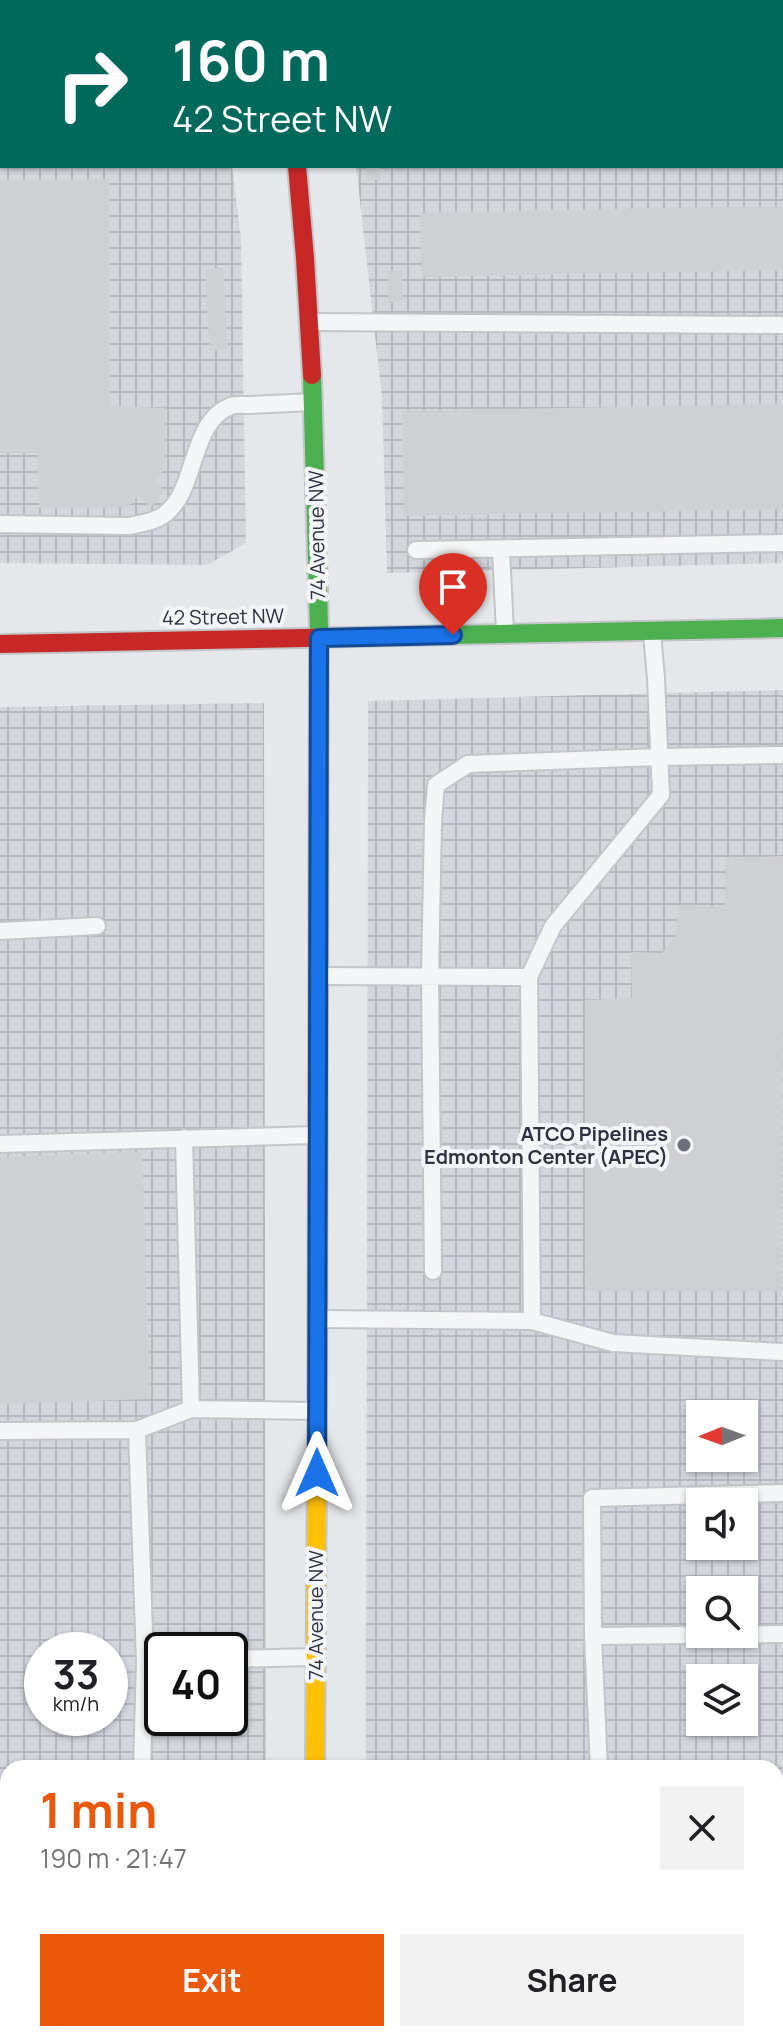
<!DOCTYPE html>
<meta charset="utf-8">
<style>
:root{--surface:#fff;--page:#f2f2f2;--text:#202124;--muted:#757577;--accent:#ea580c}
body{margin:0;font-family:Manrope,sans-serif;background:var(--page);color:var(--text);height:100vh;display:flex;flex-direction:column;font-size:30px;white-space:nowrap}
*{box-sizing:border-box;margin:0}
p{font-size:26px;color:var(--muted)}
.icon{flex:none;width:44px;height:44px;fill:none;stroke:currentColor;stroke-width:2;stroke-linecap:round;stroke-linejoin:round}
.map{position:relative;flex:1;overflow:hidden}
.panel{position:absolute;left:0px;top:1760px;width:784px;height:282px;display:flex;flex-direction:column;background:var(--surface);border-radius:24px 24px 0 0;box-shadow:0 2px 6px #0004}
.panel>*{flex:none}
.top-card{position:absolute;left:0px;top:0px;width:784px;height:168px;box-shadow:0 2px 6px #0004;background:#00695c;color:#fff;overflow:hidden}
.needle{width:52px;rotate:269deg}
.tools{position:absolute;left:686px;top:1400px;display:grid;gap:16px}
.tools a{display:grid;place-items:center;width:72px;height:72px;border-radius:0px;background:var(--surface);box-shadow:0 2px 6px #0004;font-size:40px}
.speed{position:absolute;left:24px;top:1632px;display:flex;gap:16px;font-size:40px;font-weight:700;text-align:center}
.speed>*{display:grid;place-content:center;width:104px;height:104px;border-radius:50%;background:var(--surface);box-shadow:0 2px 6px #0004;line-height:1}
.speed small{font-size:20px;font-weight:400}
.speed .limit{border:4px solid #111;border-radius:12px;background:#fff;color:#111}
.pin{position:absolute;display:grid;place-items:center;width:68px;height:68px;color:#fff;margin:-82px -34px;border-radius:50% 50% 50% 0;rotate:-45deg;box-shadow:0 0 8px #0007}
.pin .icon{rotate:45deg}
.me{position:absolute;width:88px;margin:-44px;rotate:0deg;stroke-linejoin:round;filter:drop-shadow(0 0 6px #0008)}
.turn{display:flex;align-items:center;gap:28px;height:168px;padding:0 40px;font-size:36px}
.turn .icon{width:104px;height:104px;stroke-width:2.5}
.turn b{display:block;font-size:56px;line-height:68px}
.round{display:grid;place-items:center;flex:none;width:84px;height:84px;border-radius:0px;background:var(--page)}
.summary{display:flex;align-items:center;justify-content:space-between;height:136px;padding:0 40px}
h1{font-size:48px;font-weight:700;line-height:60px;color:var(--accent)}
.cta{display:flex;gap:16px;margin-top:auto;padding:16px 40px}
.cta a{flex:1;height:92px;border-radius:0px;background:var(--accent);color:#fff;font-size:32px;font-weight:700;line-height:92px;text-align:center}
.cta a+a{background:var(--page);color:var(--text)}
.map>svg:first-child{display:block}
</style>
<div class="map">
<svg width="783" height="2041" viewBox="0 0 783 2041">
<defs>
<pattern id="industrial-grid" width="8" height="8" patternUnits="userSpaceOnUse" patternTransform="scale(2)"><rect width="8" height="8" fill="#d4d6dd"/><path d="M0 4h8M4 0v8" fill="none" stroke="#b6b8bf"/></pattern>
</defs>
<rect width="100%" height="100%" fill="#e5e7ea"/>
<path fill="url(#industrial-grid)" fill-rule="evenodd" d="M0,0H212V2H2V166H232L241,239L246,543L207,565L0,563Z
M337,0H783V563L387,573L382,397L356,166H782V2H337Z
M783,690V2041H365V2034H776V1768H366L368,701ZM700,1414H744V1458H700ZM700,1502H744V1546H700ZM700,1590H744V1634H700ZM700,1678H744V1722H700Z
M264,703L266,1768H8V2034H266V2041H0V707ZM42,1650H110V1718H42ZM162,1650H230V1718H162Z"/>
<path fill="#cfd0d3" d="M366,166H379L381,179L367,181Z
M109,179L110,406L165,408V469L154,481L165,491L151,507L139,495L128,507L39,508L38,453H0V180Z
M783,206V270L422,277L420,213Z
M223,268L228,349L210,350L205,269Z
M402,270L403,301L388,302V271Z
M783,404V509L404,516L402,411Z
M783,856L782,1291H586L585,1000L632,998L631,952L662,953L676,935L679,905L725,907L726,858Z
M142,1152L150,1399L0,1404V1157Z
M776,2002H783V2041H609V2034H776Z"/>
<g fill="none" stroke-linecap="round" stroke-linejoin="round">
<defs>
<path id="lane" d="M313,322L783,325
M0,524L130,526C142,523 155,522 165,514C198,489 189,422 231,406C236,404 245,405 250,405C271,404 291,403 312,402
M501,549L505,632
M416,550L783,543
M0,931L97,926
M319,976L529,977L553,926L661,795L656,678L652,634
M184,1138L191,1409
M0,1144L316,1135
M433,1271L430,977L433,821L436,785L468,764L659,757L783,755
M318,1319L532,1321L529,977
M532,1321L613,1343L783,1352
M137,1430L191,1409L316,1411
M0,1431L137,1430L145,1661L142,1768
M593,1636L783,1634
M230,1659L312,1657
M145,1661H162
M599,1768L593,1636L592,1498L783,1493
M776,1808H783
M776,1936H783
M453,2034V2041"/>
<path id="street" d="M279,0V2
M315,2034V2041"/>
<path id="fast" d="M312,375L319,628L317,1448
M355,637L783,628"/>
<path id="slow" d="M315,1768L317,1448"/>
<path id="jam" d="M297,166L305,258L312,375
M0,644L355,637"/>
</defs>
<use href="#lane" stroke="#c3c5c8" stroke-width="20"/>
<use href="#street" stroke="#c3c5c8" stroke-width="38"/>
<use href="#fast" stroke="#c3c5c8" stroke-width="22"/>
<use href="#slow" stroke="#c3c5c8" stroke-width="22"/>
<use href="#jam" stroke="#c3c5c8" stroke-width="22"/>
<use href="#lane" stroke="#f4f5f6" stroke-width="16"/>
<use href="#street" stroke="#f4f5f6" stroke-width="34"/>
<use href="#fast" stroke="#4caf50" stroke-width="18"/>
<use href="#slow" stroke="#ffc107" stroke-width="18"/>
<use href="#jam" stroke="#c62828" stroke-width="18"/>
</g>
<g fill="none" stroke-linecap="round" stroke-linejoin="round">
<defs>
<path id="route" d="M317,1473L319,638L453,635"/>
</defs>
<use href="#route" stroke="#114b97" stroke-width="20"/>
<use href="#route" stroke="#1a73e8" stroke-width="14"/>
</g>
<circle fill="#6d717d" stroke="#f4f5f8" stroke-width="3" cx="684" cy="1145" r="8"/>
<g text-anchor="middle" stroke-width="8" stroke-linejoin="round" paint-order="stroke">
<g font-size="20" fill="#2c3242" stroke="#f4f5f8">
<text transform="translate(317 535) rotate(-91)" y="7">74 Avenue NW</text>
<text transform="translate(223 617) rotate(-1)" y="7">42 Street NW</text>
<text transform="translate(316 1615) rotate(-90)" y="7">74 Avenue NW</text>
</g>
<g font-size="20" font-weight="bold" fill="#2c3242" stroke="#f4f5f8" text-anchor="end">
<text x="668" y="1141">ATCO Pipelines<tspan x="668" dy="23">Edmonton Center (APEC)</tspan></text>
</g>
</g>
</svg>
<div class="tools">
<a><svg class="needle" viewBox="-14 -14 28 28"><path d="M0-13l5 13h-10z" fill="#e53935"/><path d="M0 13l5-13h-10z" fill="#757577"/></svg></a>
<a><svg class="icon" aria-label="sound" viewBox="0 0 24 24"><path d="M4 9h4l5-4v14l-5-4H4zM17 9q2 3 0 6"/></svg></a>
<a><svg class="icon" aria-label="search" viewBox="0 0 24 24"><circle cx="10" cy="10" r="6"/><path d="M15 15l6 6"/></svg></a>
<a><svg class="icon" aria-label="layers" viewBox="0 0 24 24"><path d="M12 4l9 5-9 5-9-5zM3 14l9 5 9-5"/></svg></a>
</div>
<div class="speed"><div>33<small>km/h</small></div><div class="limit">40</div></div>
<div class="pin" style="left:453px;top:635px;background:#d93025"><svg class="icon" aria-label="arrive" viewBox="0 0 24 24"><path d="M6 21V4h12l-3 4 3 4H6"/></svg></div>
<svg class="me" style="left:317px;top:1473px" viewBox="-20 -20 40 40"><path d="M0-17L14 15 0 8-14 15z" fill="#1a73e8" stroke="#fff" stroke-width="4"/></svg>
<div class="top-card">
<div class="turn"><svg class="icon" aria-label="right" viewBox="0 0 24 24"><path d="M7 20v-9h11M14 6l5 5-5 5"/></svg><div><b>160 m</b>42 Street NW</div></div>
</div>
<section class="panel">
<div class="summary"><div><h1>1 min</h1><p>190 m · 21:47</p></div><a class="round"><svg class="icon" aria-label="close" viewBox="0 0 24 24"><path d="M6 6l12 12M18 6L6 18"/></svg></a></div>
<div class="cta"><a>Exit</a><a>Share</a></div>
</section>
</div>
